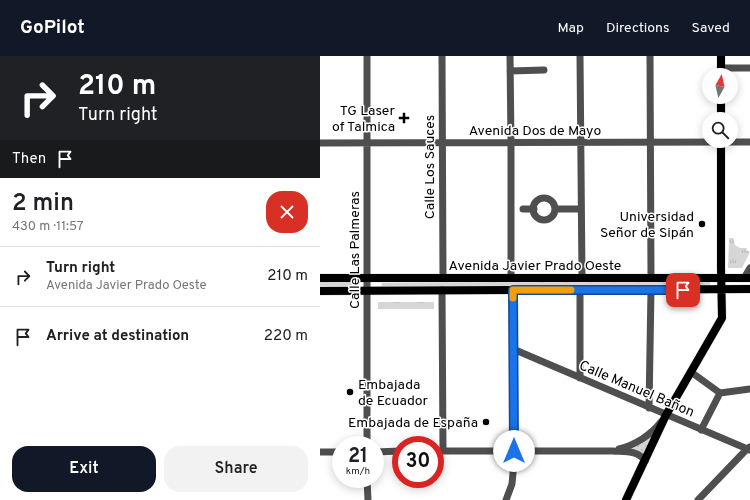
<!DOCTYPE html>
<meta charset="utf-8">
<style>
:root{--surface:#fff;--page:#f2f2f2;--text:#202124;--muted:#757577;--line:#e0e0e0;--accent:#111827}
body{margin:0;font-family:Overpass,sans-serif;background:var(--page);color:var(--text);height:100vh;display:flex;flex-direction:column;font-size:15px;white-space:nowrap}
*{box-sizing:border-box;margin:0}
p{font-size:13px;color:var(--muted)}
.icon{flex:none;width:22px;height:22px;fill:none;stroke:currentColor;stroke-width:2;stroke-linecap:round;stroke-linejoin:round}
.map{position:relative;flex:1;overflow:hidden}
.panel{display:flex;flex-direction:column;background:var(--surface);width:320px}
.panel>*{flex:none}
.hud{background:#202124;color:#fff;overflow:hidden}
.needle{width:26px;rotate:8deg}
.controls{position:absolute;left:382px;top:12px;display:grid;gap:8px}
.controls a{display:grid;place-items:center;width:36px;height:36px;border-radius:50%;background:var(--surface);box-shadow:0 2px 10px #0003;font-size:20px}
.speed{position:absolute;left:12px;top:380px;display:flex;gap:8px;font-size:20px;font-weight:700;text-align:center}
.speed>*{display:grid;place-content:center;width:52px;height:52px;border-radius:50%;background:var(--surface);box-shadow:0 2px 10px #0003;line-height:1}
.speed small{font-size:10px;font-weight:400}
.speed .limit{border:6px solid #d22;background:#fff;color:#111}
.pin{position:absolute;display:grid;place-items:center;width:34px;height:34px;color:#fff;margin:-17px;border-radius:8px;box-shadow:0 2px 6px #0006}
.me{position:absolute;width:44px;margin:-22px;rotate:0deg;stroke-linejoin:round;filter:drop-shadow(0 0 3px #0008)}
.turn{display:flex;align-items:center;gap:14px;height:84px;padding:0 12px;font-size:18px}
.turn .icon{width:52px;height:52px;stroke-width:2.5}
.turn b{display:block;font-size:28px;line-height:34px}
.then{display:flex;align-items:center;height:38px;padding:0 12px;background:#0003;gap:8px;font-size:15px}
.round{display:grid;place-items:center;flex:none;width:42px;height:42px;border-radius:16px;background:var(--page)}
.summary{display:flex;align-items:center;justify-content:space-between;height:68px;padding:0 12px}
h1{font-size:24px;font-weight:600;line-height:30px}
.primary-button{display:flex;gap:8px;margin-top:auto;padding:8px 12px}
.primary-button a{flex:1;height:46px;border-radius:16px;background:var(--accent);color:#fff;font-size:16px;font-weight:600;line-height:46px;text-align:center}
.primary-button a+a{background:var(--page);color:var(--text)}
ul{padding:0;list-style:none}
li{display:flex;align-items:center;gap:12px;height:60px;padding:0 12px;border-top:1px solid var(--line)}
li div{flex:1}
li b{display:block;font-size:15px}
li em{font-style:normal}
header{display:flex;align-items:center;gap:24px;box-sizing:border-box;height:56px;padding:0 20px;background:var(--accent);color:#fff}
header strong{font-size:19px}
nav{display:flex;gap:22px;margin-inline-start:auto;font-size:14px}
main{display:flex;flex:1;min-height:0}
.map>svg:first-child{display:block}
</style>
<header>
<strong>GoPilot</strong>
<nav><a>Map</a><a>Directions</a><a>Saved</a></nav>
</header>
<main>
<section class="panel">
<div class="hud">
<div class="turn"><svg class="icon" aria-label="right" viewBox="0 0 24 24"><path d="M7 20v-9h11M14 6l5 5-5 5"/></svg><div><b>210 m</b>Turn right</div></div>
<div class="then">Then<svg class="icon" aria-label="arrive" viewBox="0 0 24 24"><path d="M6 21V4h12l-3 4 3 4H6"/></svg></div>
</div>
<div class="summary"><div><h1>2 min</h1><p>430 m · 11:57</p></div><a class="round" style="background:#d93025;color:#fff"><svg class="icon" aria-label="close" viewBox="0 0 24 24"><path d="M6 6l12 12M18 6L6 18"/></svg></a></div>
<ul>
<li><svg class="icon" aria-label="right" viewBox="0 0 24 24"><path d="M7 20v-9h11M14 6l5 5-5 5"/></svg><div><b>Turn right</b><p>Avenida Javier Prado Oeste</p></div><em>210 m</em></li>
<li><svg class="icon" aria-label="arrive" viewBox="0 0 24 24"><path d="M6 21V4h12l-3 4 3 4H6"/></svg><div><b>Arrive at destination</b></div><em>220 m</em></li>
</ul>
<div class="primary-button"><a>Exit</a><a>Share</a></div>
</section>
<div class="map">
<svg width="430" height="444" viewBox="0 0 430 444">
<defs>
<pattern id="grass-tufts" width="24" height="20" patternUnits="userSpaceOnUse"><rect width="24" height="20" fill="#d6d6d6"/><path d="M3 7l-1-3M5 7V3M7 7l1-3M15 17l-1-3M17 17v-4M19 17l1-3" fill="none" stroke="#b6b6b6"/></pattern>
<pattern id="park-dots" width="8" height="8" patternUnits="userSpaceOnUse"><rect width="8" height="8" fill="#d6d6d6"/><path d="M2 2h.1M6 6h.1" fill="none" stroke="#b6b6b6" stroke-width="1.8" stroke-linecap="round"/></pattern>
</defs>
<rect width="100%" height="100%" fill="#fff"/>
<path fill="url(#grass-tufts)" d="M409,182H413L415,189L420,192H427L426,194L430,196L422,212H408Z
M390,224V229L255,231L185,230L61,231L62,227Z
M0,226H31L34,229L31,232H0Z
M58,246H114V253H58Z"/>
<path fill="url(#park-dots)" d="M334,380L323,398L305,394Z"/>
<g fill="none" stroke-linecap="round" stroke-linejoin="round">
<defs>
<path id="major" d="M401,19V0
M401,41V63
M0,222H430
M0,235L430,233
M306,444L346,359L402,262L401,212V85"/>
</defs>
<use href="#major" stroke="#dbdbdb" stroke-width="9"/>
<path stroke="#4f4f4f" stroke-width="7" d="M47,0V389
M122,0L123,222
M190,0L191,87V222
M260,0L262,222
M330,0L331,222
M401,12H430
M190,15L224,14
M0,87L430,86
M213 153a11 11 0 1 1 22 0a11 11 0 1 1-22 0Z
M203,153H214
M235,153H261
M424,222L430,212
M122,234L123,395
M260,234V322
M193,293L430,394
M371,316L400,337L430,333
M329,352L331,234
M381,374L400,337
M299,393C315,389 331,379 341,366
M115,395H293C304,396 318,394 325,405
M0,396H21
M55,396L81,395
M47,423L48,444
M186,444L192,428L193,417V234
M378,444L427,393L430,391"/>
<use href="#major" stroke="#000" stroke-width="8"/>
</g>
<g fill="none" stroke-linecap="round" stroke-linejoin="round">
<defs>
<path id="route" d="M194,395L193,234H363"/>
</defs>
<use href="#route" stroke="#114b97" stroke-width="10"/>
<use href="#route" stroke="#1a73e8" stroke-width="7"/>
<path stroke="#f59e0b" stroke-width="7" d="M193,242V234H251"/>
</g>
<g fill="#000" stroke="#fff" stroke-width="1.5">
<path d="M82 56h4v4h4v4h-4v4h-4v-4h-4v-4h4z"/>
<circle cx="382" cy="168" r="4"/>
<circle cx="30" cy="336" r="4"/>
<circle cx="166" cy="366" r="4"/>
</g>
<g text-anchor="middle" stroke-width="3" stroke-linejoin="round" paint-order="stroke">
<g font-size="14" fill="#000" stroke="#fff" text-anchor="end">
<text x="75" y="59">TG Laser<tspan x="75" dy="16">of Talmica</tspan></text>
<text x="374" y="165">Universidad<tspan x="374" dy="16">Señor de Sipán</tspan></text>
<text x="38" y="333" text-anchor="start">Embajada<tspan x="38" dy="16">de Ecuador</tspan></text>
<text x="158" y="371">Embajada de España</text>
</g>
<g font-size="14" fill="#000" stroke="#fff">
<text x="215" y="79">Avenida Dos de Mayo</text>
<text transform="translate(109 111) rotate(-90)" y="5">Calle Los Sauces</text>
<text transform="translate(34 194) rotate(-90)" y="5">Calle Las Palmeras</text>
<text x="215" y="214">Avenida Javier Prado Oeste</text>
<text transform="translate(317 332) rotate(23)" y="5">Calle Manuel Bañon</text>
</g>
</g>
</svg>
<div class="controls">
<a><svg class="needle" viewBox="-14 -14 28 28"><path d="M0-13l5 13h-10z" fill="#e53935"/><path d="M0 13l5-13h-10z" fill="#757577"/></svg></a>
<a><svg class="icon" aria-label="search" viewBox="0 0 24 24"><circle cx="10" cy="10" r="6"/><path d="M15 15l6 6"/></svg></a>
</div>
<div class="speed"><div>21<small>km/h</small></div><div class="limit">30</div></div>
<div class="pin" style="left:363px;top:234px;background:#d93025"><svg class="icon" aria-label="arrive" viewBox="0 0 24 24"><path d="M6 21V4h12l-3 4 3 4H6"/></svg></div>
<svg class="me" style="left:194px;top:395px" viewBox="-20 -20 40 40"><circle r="19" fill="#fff"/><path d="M0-13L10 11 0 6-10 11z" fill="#1a73e8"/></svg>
</div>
</main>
